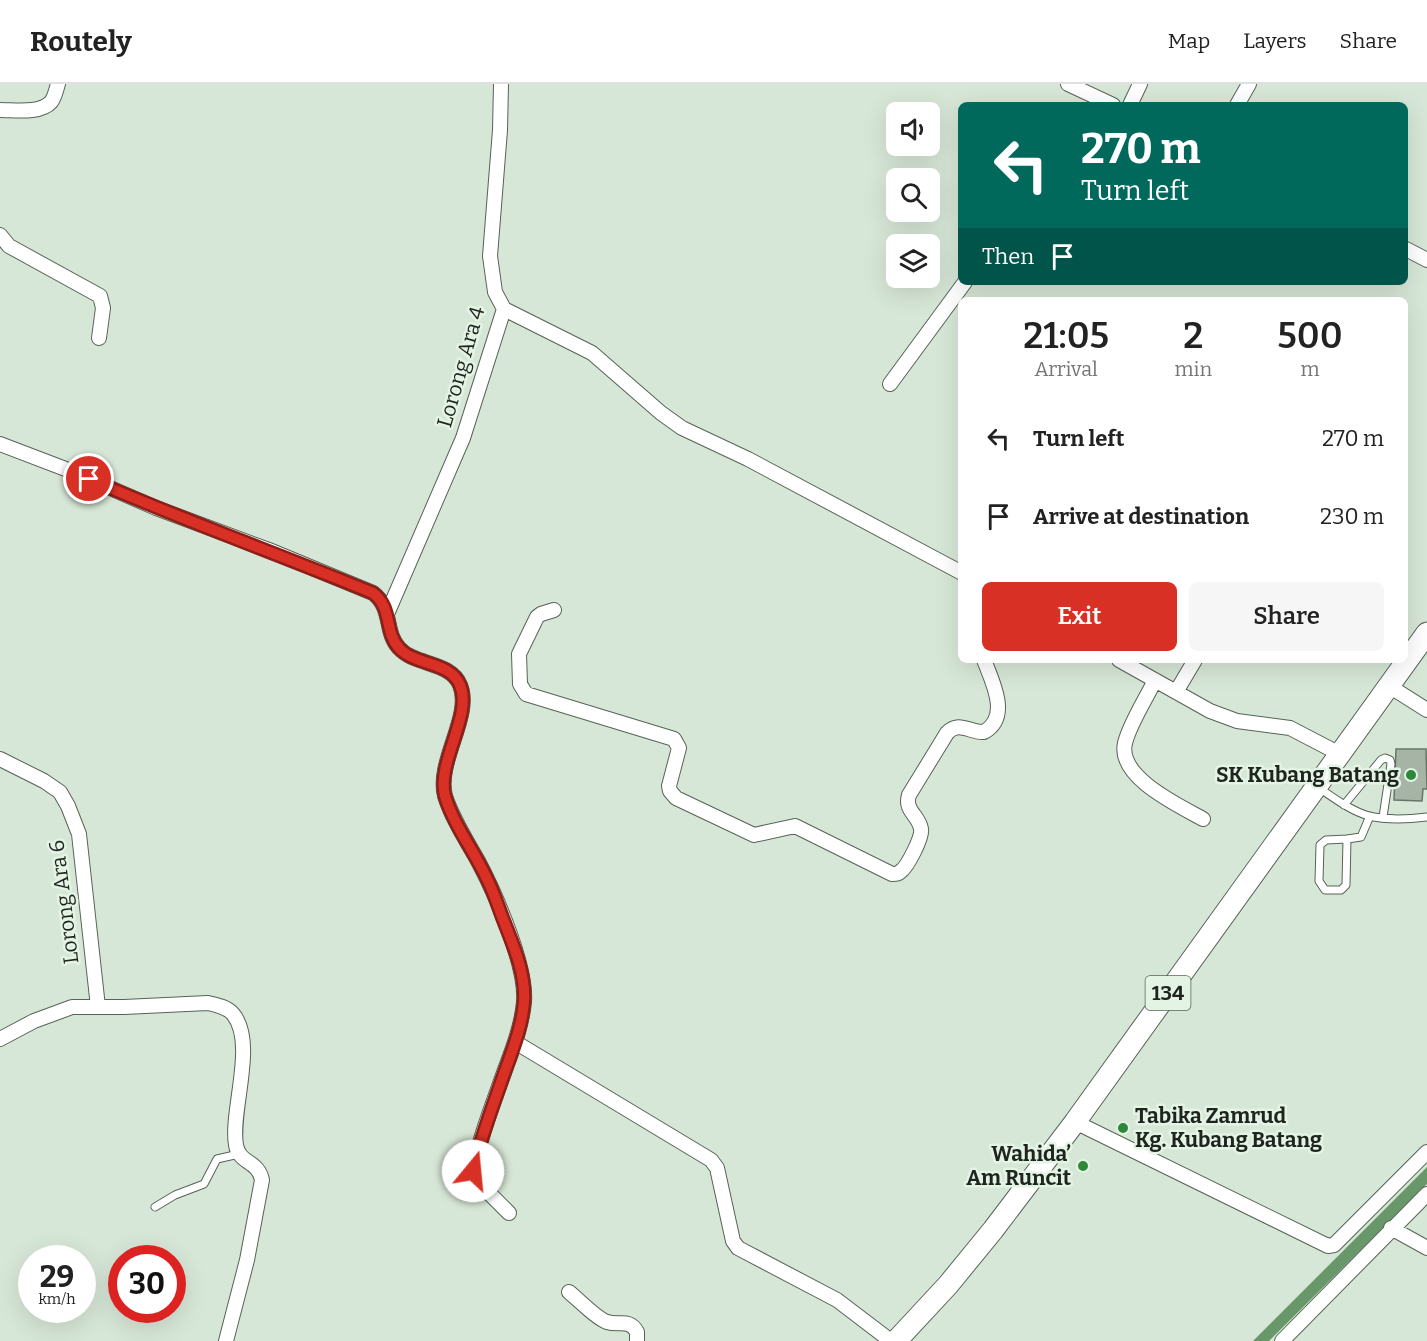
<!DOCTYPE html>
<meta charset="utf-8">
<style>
:root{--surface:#fff;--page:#f6f6f6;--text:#222;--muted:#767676;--line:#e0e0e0;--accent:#d93025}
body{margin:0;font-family:Bitter,serif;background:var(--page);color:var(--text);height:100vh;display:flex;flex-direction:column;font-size:22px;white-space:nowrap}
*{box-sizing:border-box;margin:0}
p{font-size:20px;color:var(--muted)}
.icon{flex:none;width:33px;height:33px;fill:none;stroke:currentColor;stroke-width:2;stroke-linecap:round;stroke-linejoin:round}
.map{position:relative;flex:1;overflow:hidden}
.side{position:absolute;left:958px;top:213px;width:450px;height:366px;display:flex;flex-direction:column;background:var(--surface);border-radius:9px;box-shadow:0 6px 24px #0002}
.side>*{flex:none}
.hud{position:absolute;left:958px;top:18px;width:450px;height:183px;border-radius:9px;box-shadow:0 6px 24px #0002;background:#00695c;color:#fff;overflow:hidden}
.fabs{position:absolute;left:886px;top:18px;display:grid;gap:12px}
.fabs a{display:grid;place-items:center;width:54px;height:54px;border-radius:9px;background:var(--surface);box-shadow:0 6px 24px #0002;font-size:30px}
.speed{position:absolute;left:18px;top:1161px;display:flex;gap:12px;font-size:30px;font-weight:700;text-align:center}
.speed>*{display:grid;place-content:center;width:78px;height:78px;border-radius:50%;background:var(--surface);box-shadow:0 6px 24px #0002;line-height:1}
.speed small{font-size:15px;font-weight:400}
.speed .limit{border:9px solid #d22;background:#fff;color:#111}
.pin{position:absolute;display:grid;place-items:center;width:51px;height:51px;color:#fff;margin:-26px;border:3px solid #fff;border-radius:50%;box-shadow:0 2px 6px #0007}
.me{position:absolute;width:66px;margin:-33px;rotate:17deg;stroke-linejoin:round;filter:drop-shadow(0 0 4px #0008)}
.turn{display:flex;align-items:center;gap:21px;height:126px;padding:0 24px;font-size:27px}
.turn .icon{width:78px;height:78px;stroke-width:2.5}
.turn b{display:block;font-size:42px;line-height:51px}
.then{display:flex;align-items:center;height:57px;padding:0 24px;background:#0003;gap:12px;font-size:22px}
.eta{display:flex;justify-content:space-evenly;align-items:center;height:102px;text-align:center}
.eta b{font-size:36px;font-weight:600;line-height:42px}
.cta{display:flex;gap:12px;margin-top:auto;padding:12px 24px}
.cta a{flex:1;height:69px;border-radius:9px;background:var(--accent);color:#fff;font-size:24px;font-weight:600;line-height:69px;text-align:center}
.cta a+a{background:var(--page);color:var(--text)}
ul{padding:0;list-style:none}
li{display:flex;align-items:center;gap:18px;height:78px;padding:0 24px}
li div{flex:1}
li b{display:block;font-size:22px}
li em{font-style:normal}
header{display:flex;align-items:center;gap:36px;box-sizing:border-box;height:84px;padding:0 30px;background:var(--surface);border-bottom:2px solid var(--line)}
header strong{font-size:28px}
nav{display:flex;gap:33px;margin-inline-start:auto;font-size:21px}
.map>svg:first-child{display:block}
</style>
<header>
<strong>Routely</strong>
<nav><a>Map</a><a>Layers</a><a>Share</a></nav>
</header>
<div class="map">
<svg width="1427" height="1257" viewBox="0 0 1427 1257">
<rect width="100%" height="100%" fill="#d7e7d7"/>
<path fill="#68976a" d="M1427,1083V1100L1269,1257H1253Z"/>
<path fill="#a5b4a5" stroke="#677567" stroke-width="1.5" d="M1396,665H1426L1427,705H1423L1422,717L1394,716Z"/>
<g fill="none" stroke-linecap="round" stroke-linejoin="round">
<defs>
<path id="service" d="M1319,704C1334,714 1351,727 1369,732C1386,736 1410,735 1427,733
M1344,721L1381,676L1385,674L1390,676L1391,680L1383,733
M1347,755L1326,756L1320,761L1319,797L1325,806H1341L1346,801L1347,755L1361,753L1370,732
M155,1123L175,1111L204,1100L217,1075L239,1070"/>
<path id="minor" d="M1068,0L1113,21
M1130,21L1140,0
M1237,21L1249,0
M0,26C15,26 40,30 51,18C55,13 56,6 58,0
M0,151L9,162L100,212L103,224L99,254
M1406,165L1427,176
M504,225L592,269L661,329L682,344L748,375L962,489
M890,300L965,198
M0,360L76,389L156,424L269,466L373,509C393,524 384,548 399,564C415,582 450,577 460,601C473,631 436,678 445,712C452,734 466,756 478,777C495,809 527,882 524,918C522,940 514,962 506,983C494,1017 480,1052 473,1087L475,1095L509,1129
M554,526L541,530L537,533L519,570L520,600L526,610L674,655L679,664L669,702L670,707L676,714L754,751L795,742L892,790C897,790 898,790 901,787C907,783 923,753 921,745C919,731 904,727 909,711L947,649C959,636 970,649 984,648C1011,633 992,597 984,576
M387,530L463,354L504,225L495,208L490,172L500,46L501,0
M1119,576L1210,627L1237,637L1290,644L1340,670
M1155,596C1146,615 1130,639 1125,659C1117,693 1178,721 1203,735
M1389,602L1427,626
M1176,608L1195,576
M0,675L44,697L60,708L68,722L79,750L98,923
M0,955L34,937L72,923H124L208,919C217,921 227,923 233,930C257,959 230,1027 236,1061C239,1080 258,1076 262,1096L247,1176L226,1257
M515,958L711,1076L717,1084L733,1157L738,1164L837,1216L891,1257
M1075,1038L1328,1162L1334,1161L1427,1068
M1391,1144L1427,1164
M569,1208C579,1216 597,1235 607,1238C620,1242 629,1234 637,1248V1257
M1282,1257L1427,1110"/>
<path id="primary" d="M896,1257L948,1201L993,1146L1075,1038L1427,549"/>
</defs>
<use href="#service" stroke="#566356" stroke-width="9"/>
<use href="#minor" stroke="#566356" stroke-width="16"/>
<use href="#primary" stroke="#566356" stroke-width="23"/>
<use href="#service" stroke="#fff" stroke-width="7"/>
<use href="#minor" stroke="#fff" stroke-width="14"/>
<use href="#primary" stroke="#fff" stroke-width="21"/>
</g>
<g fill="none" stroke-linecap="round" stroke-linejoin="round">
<defs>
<path id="route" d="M89,395C183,436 278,470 373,509C393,524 384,548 399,564C415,582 450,577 460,601C473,631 436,679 445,712C454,742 475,768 488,797C494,809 498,822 503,835C513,861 526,889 524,918C522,942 513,965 505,987C494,1019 480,1055 473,1087"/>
</defs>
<use href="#route" stroke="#8d1f18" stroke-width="15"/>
<use href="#route" stroke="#d93025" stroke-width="10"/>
</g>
<g fill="#2d8939" stroke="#e4f4e4" stroke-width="2">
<circle cx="1411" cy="691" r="6"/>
<circle cx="1123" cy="1044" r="6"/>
<circle cx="1083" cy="1082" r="6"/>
</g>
<g text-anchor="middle" stroke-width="5" stroke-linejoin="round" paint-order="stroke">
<rect fill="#e4f4e4" stroke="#5a625a" stroke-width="1.5" x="1145.5" y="892" width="45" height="34" rx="4.5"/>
<g font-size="20" font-weight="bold" fill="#1f241f">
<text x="1168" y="916">134</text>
</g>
<g font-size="21" fill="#1f241f" stroke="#e4f4e4">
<text transform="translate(461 283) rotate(-74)" y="7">Lorong Ara 4</text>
<text transform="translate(64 818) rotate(-97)" y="7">Lorong Ara 6</text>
</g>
<g font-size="21" font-weight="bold" fill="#1f241f" stroke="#e4f4e4" text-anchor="end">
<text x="1399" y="698">SK Kubang Batang</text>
<text x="1135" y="1039" text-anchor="start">Tabika Zamrud<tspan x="1135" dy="24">Kg. Kubang Batang</tspan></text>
<text x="1071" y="1077">Wahida’<tspan x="1071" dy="24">Am Runcit</tspan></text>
</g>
</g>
</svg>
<div class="fabs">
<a><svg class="icon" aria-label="sound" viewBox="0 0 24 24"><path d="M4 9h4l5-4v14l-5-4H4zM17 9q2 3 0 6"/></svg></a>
<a><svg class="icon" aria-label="search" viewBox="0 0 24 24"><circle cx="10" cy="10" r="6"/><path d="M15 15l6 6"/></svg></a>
<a><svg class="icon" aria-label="layers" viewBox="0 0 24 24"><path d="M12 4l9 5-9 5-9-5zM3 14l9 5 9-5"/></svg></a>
</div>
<div class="speed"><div>29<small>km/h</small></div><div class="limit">30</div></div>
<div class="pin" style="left:89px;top:395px;background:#d93025"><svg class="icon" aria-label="arrive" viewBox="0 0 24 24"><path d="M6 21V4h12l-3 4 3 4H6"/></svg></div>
<svg class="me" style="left:473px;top:1087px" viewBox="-20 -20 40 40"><circle r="19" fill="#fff"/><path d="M0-13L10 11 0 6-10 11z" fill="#d93025"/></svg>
<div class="hud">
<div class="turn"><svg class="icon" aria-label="left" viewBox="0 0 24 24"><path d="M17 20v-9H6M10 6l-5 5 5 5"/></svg><div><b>270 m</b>Turn left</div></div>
<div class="then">Then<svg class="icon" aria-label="arrive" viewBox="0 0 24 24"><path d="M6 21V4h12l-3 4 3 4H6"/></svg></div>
</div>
<section class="side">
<div class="eta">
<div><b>21:05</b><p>Arrival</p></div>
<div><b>2</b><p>min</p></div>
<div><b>500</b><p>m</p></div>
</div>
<ul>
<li><svg class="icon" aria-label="left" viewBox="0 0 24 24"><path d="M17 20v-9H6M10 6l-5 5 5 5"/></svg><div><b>Turn left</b></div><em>270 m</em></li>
<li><svg class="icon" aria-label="arrive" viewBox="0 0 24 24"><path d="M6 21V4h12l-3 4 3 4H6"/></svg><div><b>Arrive at destination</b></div><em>230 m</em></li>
</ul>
<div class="cta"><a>Exit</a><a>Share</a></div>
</section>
</div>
